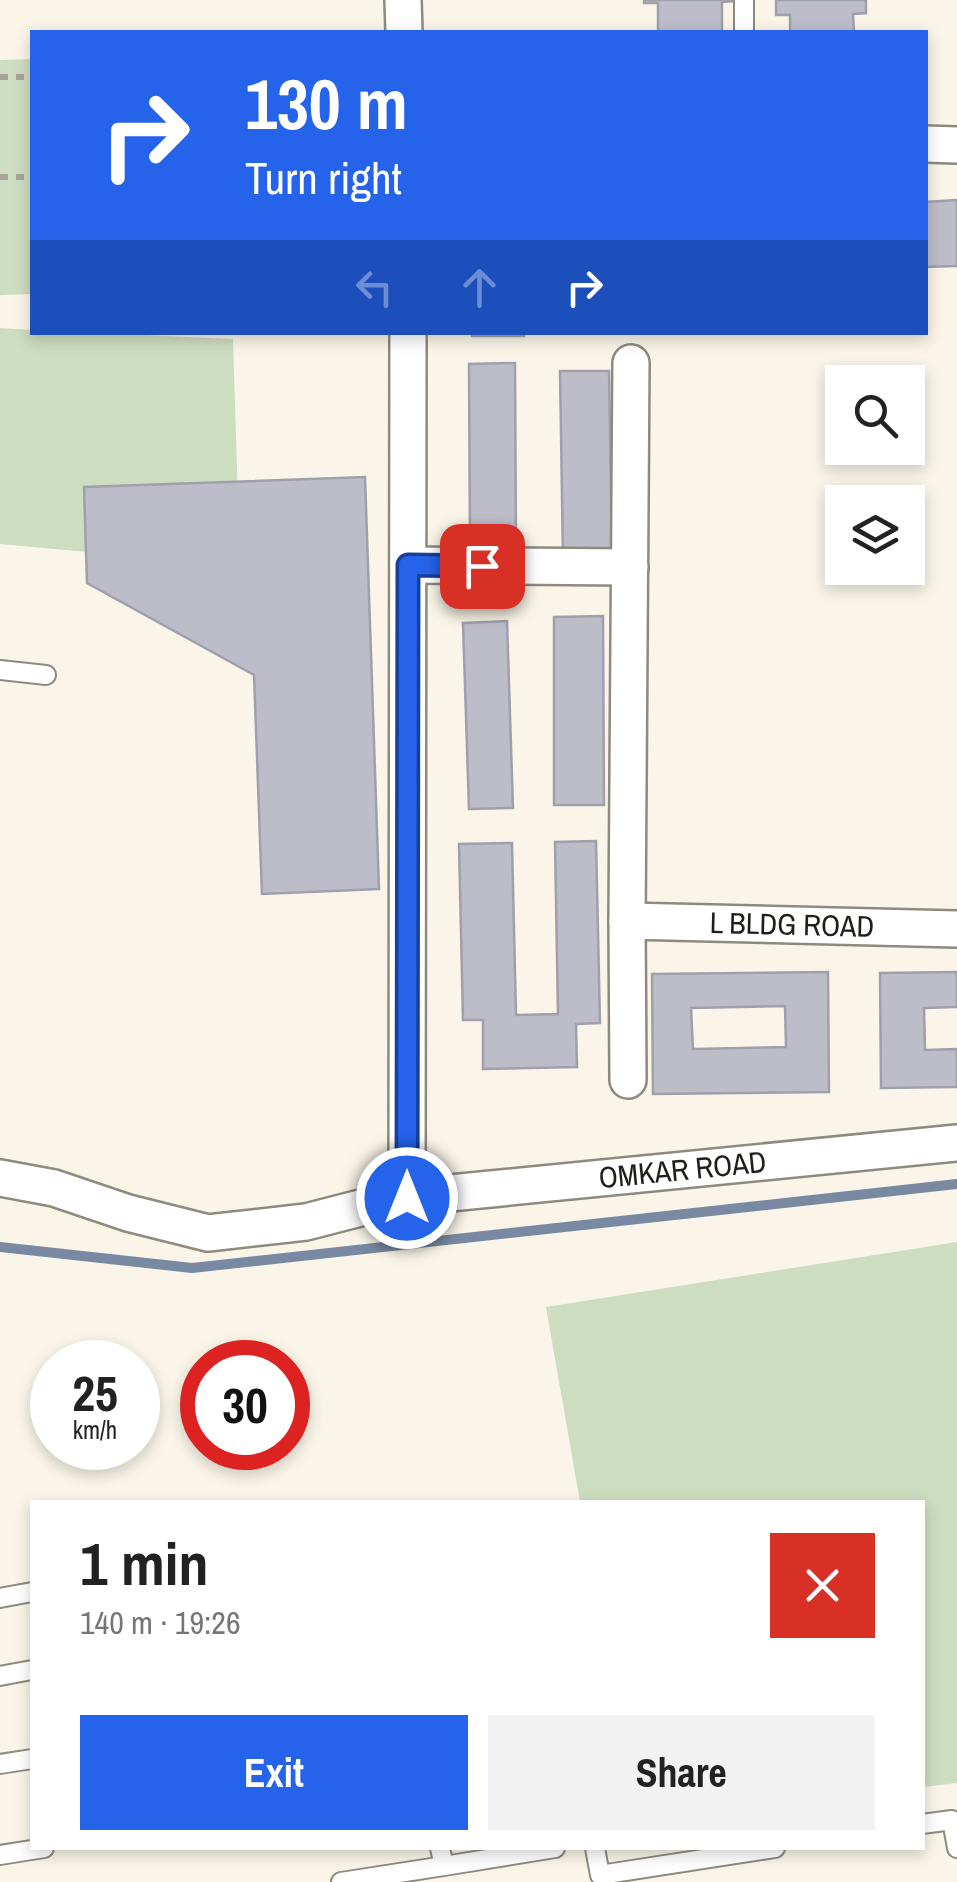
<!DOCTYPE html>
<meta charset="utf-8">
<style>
:root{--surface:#fff;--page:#f2f2f2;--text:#222;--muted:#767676;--accent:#2563eb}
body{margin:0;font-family:"Archivo Narrow",sans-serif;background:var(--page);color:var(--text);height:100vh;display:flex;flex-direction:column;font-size:38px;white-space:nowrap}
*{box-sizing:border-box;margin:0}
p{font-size:32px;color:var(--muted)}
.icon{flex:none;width:55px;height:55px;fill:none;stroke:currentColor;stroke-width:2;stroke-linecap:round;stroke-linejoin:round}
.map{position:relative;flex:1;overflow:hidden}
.side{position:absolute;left:30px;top:1500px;width:895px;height:350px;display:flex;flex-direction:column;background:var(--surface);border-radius:0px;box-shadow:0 5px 15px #0003}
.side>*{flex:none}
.guide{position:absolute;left:30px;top:30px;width:898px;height:305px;border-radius:0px;box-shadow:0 5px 15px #0003;background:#2563eb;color:#fff;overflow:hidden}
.buttons{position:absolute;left:825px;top:365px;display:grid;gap:20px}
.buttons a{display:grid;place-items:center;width:100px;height:100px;border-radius:0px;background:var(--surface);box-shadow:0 5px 15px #0003;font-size:50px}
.speed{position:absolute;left:30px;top:1340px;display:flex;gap:20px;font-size:50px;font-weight:700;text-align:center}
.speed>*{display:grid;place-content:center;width:130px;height:130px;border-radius:50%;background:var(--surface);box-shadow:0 5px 15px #0003;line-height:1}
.speed small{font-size:25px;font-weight:400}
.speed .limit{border:15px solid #d22;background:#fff;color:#111}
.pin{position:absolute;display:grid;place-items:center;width:85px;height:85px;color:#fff;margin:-42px;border-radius:20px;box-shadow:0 5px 15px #0006}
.me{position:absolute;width:110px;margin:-55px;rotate:0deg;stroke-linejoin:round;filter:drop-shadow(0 0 8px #0008)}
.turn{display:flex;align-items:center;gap:35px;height:210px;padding:0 50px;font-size:45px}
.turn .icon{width:130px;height:130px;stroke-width:2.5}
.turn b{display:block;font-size:70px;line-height:85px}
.lanes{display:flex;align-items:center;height:95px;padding:0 50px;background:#0003;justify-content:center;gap:50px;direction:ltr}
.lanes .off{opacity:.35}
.round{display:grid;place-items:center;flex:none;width:105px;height:105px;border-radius:0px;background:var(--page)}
.overview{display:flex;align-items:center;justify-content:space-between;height:170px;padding:0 50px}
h1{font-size:60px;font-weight:700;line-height:75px}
.cta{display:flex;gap:20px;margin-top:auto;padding:20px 50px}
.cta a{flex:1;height:115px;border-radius:0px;background:var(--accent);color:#fff;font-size:40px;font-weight:700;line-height:115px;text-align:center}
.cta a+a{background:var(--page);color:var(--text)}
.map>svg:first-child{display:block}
</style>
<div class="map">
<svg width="957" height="1882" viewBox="0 0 957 1882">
<rect width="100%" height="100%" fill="#faf5e8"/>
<path fill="#cdddc0" d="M32,59V294L0,295V60Z
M0,328L32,330V332L94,333L233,339L240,566L0,544Z
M957,1242V1783L923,1787L922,1502H580L546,1307Z"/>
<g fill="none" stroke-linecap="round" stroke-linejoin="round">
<path stroke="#7989a1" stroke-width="10" d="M0,1247L192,1268L957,1184"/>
</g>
<path fill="#bdbdca" stroke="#a0a0ad" stroke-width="2.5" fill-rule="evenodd" d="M644,0H734V1L722,2V32H658V3H644Z
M776,0H866V13L853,14L854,32H790V15H776Z
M957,200V266L925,267V202Z
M472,332H524V336H472Z
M515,363L516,548H470L469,364Z
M560,371H609L612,558L563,559Z
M365,477L379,889L262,894L254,675L87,583L84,487Z
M603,616L604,805H554V617Z
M507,621L513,808L469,809L463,623Z
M596,841L600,1023L576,1024L577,1067L483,1069V1020H463L459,844L512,843L516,1015L558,1014L555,842Z
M828,972L829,1092L653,1094L652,974ZM785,1006L786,1047L693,1049L691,1008Z
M957,972V1007L924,1008L925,1050L957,1049V1087L881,1088L880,973Z"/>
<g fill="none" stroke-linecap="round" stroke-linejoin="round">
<defs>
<path id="service" d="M744,32V0
M0,670L46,675
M0,1598L32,1592
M0,1676L32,1670
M0,1764L32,1759
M922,1824L952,1820L957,1848
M595,1848L600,1875L775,1848
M0,1855L44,1848
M444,1866L555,1848
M341,1882L444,1866L440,1848"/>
<g id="minor">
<path d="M403,0L404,32"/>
<path d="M925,144L957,145"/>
<path d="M408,565L630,567"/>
<path id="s1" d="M627,921L957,929"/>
<path d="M628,1080L627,921L631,363"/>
<path id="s2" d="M0,1178L54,1188L128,1213L208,1233L306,1222L399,1198L957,1143"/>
<path d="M407,1197L408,332"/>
</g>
</defs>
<use href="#service" stroke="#8f8a7e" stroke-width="22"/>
<use href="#minor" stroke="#8f8a7e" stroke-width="40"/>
<path stroke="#a8a49a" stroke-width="6" stroke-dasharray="8 8" stroke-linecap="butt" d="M0,77H32
M0,177H32"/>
<use href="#service" stroke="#fff" stroke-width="18"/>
<use href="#minor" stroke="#fff" stroke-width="35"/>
</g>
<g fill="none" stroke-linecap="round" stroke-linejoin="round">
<defs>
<path id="route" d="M407,1198L408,565L482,566"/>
</defs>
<use href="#route" stroke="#184099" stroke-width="25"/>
<use href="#route" stroke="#2563eb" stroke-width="18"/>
</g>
<g text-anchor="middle" stroke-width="8" stroke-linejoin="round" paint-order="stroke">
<g font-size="30" fill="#211f1b" stroke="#fff">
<text dy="10" stroke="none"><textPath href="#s1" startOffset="165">L BLDG ROAD</textPath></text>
<text dy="10" stroke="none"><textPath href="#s2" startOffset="695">OMKAR ROAD</textPath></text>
</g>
</g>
</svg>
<div class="buttons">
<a><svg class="icon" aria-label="search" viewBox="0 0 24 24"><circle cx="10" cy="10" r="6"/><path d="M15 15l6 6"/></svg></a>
<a><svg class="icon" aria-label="layers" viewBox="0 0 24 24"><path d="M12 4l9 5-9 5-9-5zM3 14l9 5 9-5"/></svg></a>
</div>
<div class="speed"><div>25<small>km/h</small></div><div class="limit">30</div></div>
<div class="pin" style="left:482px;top:566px;background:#d93025"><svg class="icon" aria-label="arrive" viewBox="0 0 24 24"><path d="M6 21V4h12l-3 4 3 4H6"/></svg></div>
<svg class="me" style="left:407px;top:1198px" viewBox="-20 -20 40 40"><circle r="17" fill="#2563eb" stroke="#fff" stroke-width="3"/><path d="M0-11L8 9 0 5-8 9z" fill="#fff"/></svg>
<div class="guide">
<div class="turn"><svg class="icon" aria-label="right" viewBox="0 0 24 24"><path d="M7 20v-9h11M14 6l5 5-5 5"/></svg><div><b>130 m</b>Turn right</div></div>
<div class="lanes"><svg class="icon off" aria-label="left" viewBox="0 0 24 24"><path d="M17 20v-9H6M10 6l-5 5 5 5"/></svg><svg class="icon off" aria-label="ahead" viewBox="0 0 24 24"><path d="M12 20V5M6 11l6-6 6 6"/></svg><svg class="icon" aria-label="right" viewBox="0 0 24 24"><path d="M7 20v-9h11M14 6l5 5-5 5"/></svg></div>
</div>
<section class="side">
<div class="overview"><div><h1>1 min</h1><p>140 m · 19:26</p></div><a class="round" style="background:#d93025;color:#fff"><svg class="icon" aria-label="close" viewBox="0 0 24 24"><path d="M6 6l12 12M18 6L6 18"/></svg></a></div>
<div class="cta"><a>Exit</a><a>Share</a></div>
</section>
</div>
